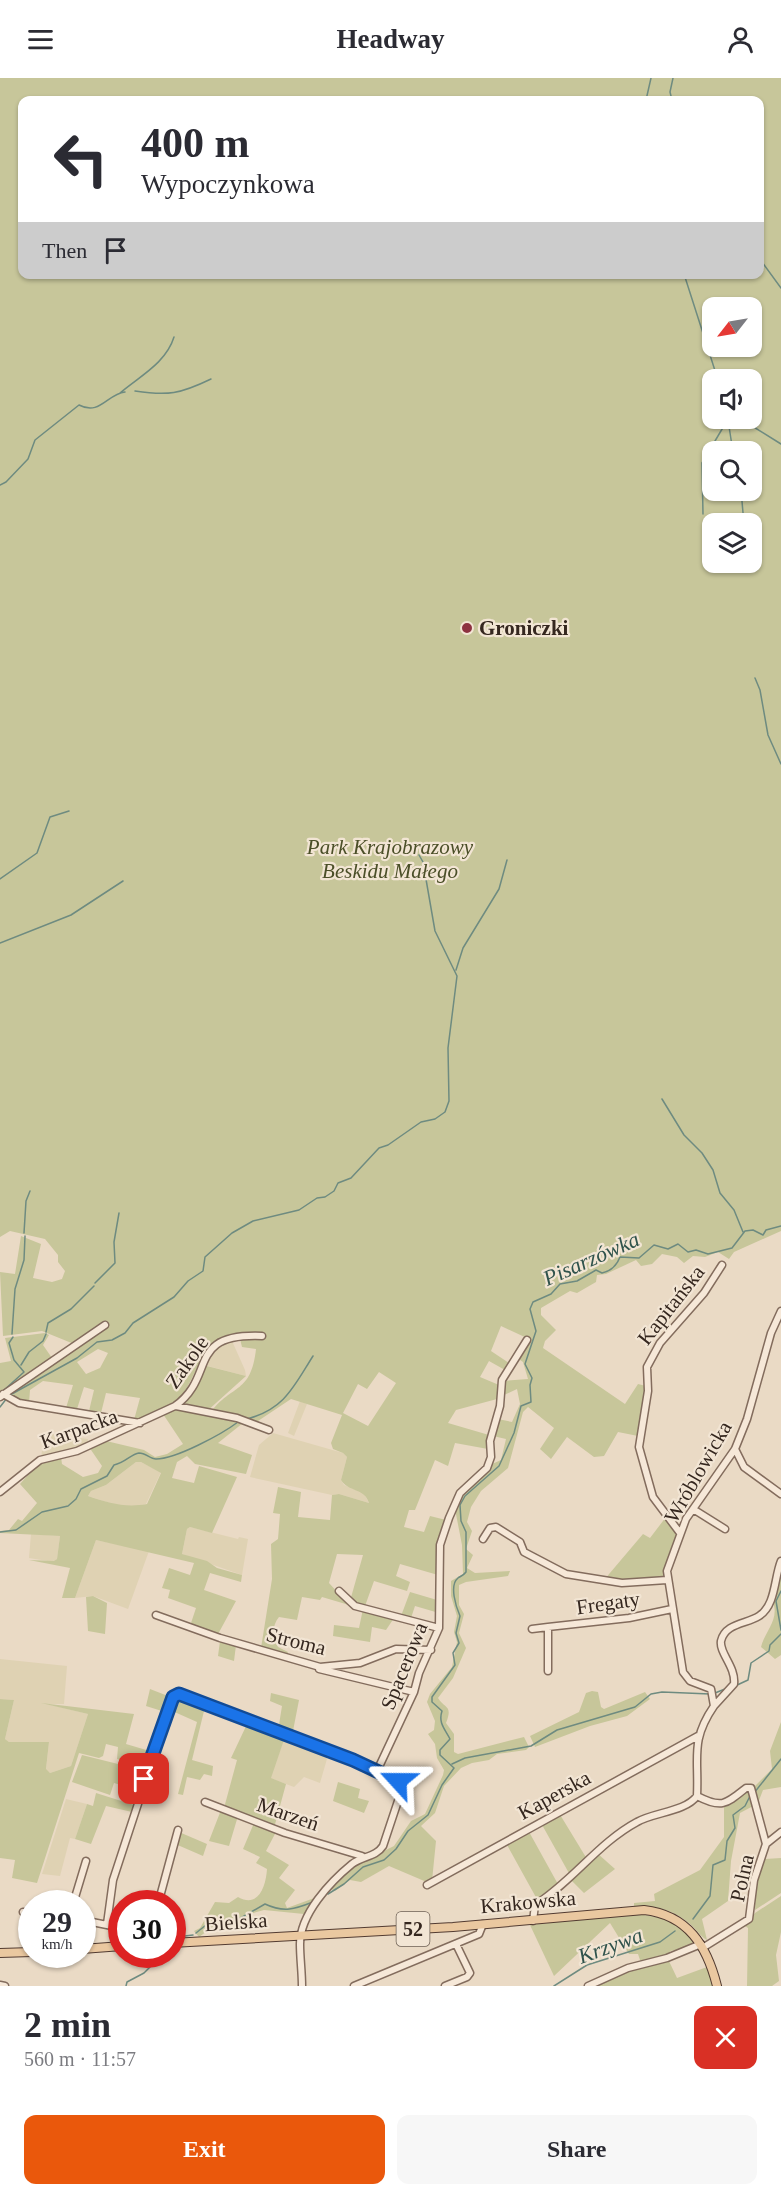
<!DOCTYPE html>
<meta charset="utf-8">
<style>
:root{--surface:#fff;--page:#f7f7f7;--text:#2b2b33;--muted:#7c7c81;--accent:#ea580c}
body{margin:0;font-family:"Times New Roman",serif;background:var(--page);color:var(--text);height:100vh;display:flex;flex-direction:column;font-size:22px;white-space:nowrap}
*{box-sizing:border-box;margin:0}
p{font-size:20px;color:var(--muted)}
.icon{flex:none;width:33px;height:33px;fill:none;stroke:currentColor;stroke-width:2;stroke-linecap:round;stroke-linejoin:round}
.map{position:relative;height:1908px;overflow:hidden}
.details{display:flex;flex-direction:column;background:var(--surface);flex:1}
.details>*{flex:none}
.banner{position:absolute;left:18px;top:18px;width:746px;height:183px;border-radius:12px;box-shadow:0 2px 4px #0004;background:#fff;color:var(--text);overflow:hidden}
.needle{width:39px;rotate:239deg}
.fabs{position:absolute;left:702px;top:219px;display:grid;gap:12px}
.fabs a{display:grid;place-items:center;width:60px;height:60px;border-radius:12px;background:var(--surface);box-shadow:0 2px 4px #0004;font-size:30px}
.speed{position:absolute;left:18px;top:1812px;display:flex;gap:12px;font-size:30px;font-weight:700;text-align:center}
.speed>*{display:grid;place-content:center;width:78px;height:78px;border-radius:50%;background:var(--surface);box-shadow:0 2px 4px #0004;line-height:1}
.speed small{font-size:15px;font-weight:400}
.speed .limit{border:9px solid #d22;background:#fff;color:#111}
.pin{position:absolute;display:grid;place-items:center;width:51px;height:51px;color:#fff;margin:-26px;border-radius:12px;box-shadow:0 3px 9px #0006}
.me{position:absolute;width:66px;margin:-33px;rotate:294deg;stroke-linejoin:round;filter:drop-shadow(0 0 4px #0008)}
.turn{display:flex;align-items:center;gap:21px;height:126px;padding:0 24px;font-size:27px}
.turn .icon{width:78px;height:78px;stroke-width:2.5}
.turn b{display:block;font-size:42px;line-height:51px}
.then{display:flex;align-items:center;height:57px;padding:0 24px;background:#0003;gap:12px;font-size:22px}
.round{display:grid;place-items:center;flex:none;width:63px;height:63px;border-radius:12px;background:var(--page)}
.head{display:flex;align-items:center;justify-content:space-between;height:102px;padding:0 24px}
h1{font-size:36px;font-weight:600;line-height:45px}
.cta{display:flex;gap:12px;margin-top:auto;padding:12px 24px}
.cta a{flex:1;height:69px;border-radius:12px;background:var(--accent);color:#fff;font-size:24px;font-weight:600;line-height:69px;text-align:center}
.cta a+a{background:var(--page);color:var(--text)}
header{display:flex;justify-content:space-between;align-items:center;height:78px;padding:0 24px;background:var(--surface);font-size:27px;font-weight:600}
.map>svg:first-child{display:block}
</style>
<header><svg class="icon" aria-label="menu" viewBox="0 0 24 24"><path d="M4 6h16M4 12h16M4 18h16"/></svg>Headway<svg class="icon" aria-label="person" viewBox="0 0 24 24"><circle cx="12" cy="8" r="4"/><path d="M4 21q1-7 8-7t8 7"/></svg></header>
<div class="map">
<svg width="781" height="1908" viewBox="0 0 781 1908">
<rect width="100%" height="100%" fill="#eadac5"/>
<path fill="#dfd2b3" d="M232,1263L245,1292L246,1298L204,1287L217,1268Z
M300,1323L307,1326L294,1358L288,1355Z
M44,1355L88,1361L87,1366L75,1373L49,1377L41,1381Z
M273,1355L343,1375L347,1379L341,1402L344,1407L364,1415L369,1425L339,1416L332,1417L250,1399L259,1367Z
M136,1384H141L161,1394L146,1426L138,1429L119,1428L88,1418L91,1413L106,1407Z
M190,1449L238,1461L239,1459L248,1461L242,1497L182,1476L187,1451Z
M31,1456L60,1458L57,1481L54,1484L29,1480Z
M96,1462L149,1473L128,1531L93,1518L75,1520Z
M0,1581L67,1588L64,1626H47L88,1636L71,1688L50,1695L46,1692L49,1664H9L5,1661L14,1622L0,1621Z
M285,1659L329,1674L320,1705L304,1699L294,1709L270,1700Z
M66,1721L87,1726L75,1761L70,1760L60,1798L42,1796Z"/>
<path fill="#c7c69a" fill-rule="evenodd" d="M0,0H781V1153L734,1174L729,1181L718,1174L705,1179L693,1178L684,1185L677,1179L662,1176L652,1186L641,1188L636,1182L606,1196L597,1197L596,1204L577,1215L570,1213L541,1230V1237L556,1252L545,1263L543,1270L625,1326L638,1306L646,1308L638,1358L618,1354L604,1378L594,1379L567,1359L551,1381L540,1371L554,1350L528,1329L523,1334L508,1390L481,1413L471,1429L467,1444L472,1453L466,1471L473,1477L467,1490L475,1495L510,1493L508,1498L466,1504L459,1507V1527L464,1536L459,1555L466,1570L453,1600L438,1620C445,1631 453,1627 446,1645L454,1656V1674L458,1676L524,1659L529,1669L526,1672L497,1676L489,1682L472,1685L461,1690L444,1708L435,1735L421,1748L436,1763L432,1803L429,1805L389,1788L361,1804L350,1802L335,1813L331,1811L351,1789L394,1768L411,1743L425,1736L443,1697L444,1692L437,1680L435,1666L428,1656L434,1652L435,1643L427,1624L430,1616L452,1589L457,1564L454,1554L457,1538L451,1518V1503L463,1496L462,1467L455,1431L460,1418L490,1387L501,1382L506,1361L493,1358L498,1341L512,1344L520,1326L517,1311L502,1318L503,1303L528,1301L523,1284L517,1280L529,1261L501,1248L491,1273L509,1285L505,1292L489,1283L480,1299L499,1307L497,1321L456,1332L448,1345L489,1357L488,1371L455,1365L448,1388L435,1382L415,1432H409L404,1449L424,1454L430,1438L446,1442L438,1497L400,1486L396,1498L410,1504L407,1513L374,1503L365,1528L350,1523L363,1477L337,1476L329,1505L349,1527L322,1519L320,1522L302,1519L297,1542L279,1539C271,1549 273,1559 278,1569L288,1574L287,1577L261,1570L272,1501L271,1466L278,1461L280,1436L273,1435L278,1409L301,1414L298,1439L330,1442L332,1417L339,1416L369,1425C365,1410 348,1414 341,1402L347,1379L343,1375L333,1371L331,1365L342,1337L291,1321L255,1345L211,1334C232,1306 251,1316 256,1271L242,1269L240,1261C202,1251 198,1304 176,1324C171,1329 163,1332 156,1335C148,1339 143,1343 134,1342L140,1320L106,1315L101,1335L89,1333L94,1312L84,1309L77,1331L66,1330L73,1307L43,1303L30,1312L29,1325L6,1316L74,1266L42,1253L3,1258L0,1194L15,1196L21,1158L41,1166L33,1200L52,1204L62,1201L65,1193L58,1184V1177L45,1161L10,1153L0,1159ZM22,22H759V196H22ZM712,230H752V268H712ZM712,302H752V340H712ZM712,374H752V412H712ZM712,446H752V484H712ZM98,1271L108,1275L100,1290L86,1296L77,1284ZM379,1294L396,1305L368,1348L343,1335L358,1306L367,1311Z
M45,1255L49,1257L43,1267L52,1280L0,1317V1285L11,1283L5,1260Z
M203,1287L246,1298L206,1334L181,1324Z
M176,1329L243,1345L218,1365L252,1377L246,1396L195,1386L187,1378L177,1384L172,1400L194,1405L199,1388L237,1399L212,1455L190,1449L187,1451L182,1476L207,1483L217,1490L242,1497L241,1504L210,1495L204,1512L236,1523L217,1558L190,1548L196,1530L168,1520L170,1512L162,1510L169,1490L190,1497L194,1485L96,1462L75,1520H62L70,1490L29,1482L54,1483L57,1481L60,1458L0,1455V1453L9,1452L18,1441L22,1443L37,1425L20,1406L37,1387L61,1379L62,1386L83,1399L98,1395L102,1388L89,1369L102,1362L144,1372L155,1379L167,1376L183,1366L163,1336ZM136,1384H141L161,1395L147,1426C125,1430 109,1425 88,1418L91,1413L106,1407Z
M666,1439L677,1457L663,1500L655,1503L604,1502L643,1456L650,1460Z
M781,1486V1577L775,1581L761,1569C765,1553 781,1540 772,1522Z
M410,1514L437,1522L439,1535L415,1528L411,1540L401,1538Z
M93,1518L107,1525L105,1556L88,1553L86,1519Z
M363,1531L394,1540L386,1552L372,1549L370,1564L333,1558L334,1547L359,1550Z
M220,1563L236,1567L234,1583L218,1578Z
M150,1611L168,1618L169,1623L165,1634L146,1628Z
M592,1613L598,1614L601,1629L604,1631L645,1614L650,1621L627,1638L590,1648L535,1669L530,1658L579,1634L586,1615Z
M271,1615L299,1622L292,1658L278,1653L282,1628L270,1623Z
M180,1619L205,1629L192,1682L213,1688L212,1698L204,1696L200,1702L187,1699L183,1717L178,1716L197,1644L170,1632L174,1621Z
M0,1621L14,1622L5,1661L9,1664H49L46,1691L50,1695L71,1688L88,1636L41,1625L134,1636L126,1666L153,1674L138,1712L114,1705L110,1717L72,1704L82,1677L118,1686L120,1682L117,1681L118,1669L106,1666L103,1678L99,1680L79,1675L37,1805L12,1800L15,1782L0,1780Z
M248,1644L285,1659L271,1700L286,1706L274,1750L224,1730L237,1682L231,1680Z
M781,1644V1709L763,1712L758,1725L754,1709L772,1691L770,1673Z
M338,1704L360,1711L358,1720L369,1723L364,1735L333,1723Z
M746,1711H749L755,1727L740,1735L731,1783L728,1823L702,1841L707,1862C701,1859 696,1851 690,1846C674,1832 655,1827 634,1828V1825L655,1823L654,1816L700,1792L724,1759V1727L733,1725Z
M96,1715L134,1727L132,1734L106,1728L91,1766L75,1761L87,1726L93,1728Z
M221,1732L238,1738L229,1768L209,1763Z
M559,1735L587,1781L570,1797L541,1745Z
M254,1745L276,1754L266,1773L289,1787L279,1800L295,1812L285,1825L287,1830L317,1819L304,1836L264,1832L250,1836L237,1846L214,1848L199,1859L194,1853L200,1850L215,1824L229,1825L238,1819C259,1831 266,1807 267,1791L256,1785L260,1779L243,1771Z
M528,1752L559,1808L538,1823L506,1765Z
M179,1754L207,1766L203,1778L173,1765Z
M597,1775L615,1791L584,1815L570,1801Z
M781,1780V1815L755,1832L756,1805L765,1781Z
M781,1818V1854L776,1877L779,1903L772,1908H747L748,1850L745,1848L755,1835Z
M632,1836C657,1837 682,1843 695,1866L677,1874L676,1872L670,1873L671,1878L641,1885L638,1876H629L610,1845L554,1898L530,1847Z
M668,1881L677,1900L707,1889L713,1908H593L629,1891Z"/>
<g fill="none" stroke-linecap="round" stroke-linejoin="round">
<path stroke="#6e8b80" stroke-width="1.5" d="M646,22L651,0
M672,22L670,14L673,0
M759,180L781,210
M684,196L718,302
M135,313C168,318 180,316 211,301
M120,315C140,298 166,285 174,259
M739,340L781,366
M728,342L733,374
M0,407L6,404L28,381L35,362L79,327C100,338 107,316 125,314
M741,412L744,446
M703,436L702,385L728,341
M752,483L753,488
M755,600L760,612L768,657L781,686
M0,801L37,775L50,739L69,733
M0,865L71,837L123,803
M456,892L463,870L499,811L507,782
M662,1021L684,1057L702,1075L713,1092L720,1115L734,1132L743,1154
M24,1155L26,1123L30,1113
M95,1205L115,1185L114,1164L119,1135
M46,1254L48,1245L71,1231L94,1208
M12,1256L15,1211L24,1182L25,1158
M21,1287L29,1274L43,1263L46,1256
M3,1313L24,1294L14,1282L9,1265L13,1259
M10,1317L77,1280L97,1264L112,1262L125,1255L133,1245L174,1219L188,1203L203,1193L205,1179L232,1155L253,1143L299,1132L317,1120L325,1119L334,1113L338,1105L351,1100L379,1070L388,1067L421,1044L435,1041L445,1034L449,1023L448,970L457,898L435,853L423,784L419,777
M0,1329L7,1320
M247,1341C285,1331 294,1308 313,1278
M0,1454L16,1452L42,1434L68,1428L76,1421L81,1411L107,1398L114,1387C125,1385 131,1376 139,1375C146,1375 150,1381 156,1381C176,1381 222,1356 238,1344
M781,1513L776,1523L781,1552
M735,1608L748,1602L751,1585L769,1573L770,1567L781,1556
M715,1615L725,1611
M452,1686L465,1680L531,1668L557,1652L635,1629L651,1616L662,1614L710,1616
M754,1715L781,1681
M328,1816L344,1806L363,1789L384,1782L396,1771L408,1753L428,1737L442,1707L454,1690L440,1677V1672L450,1661C445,1651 438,1645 442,1633L432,1624V1619L455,1587L453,1575L459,1565L456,1555L460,1538C456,1529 449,1507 458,1500C461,1498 464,1497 466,1494V1454L461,1443L460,1427L465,1418L499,1388L514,1355L521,1328L531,1324L530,1307L532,1300L525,1286L536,1253L530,1231L533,1224L551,1216L560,1206L577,1203L596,1192L602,1195C611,1193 617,1187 620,1179L639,1180L654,1167L668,1171L678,1166L688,1174L696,1172L708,1176L732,1170L745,1153L753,1152L763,1157L766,1152L781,1148
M693,1841L710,1818L713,1787L725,1782L727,1763L735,1750L733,1737L745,1728L750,1718
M196,1855L206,1847L239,1841L265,1826C284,1835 295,1831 313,1824
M177,1859L193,1857
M126,1908L127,1904L144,1895L163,1876
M554,1908L587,1887L660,1864L675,1853"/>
<defs>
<path id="minor" d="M3,1316L19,1325L140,1345
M0,1319L105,1247
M176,1328L237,1340L269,1352
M735,1371L744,1389L781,1416
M0,1414L40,1382L77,1373L175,1328C217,1298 185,1255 262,1258
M693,1431L725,1451
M680,1455L653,1419L639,1369L648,1313L647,1289L660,1265L704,1215L722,1187
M483,1461L490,1450L496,1449L520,1464L524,1474L566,1496L622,1505L667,1502
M339,1513L355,1528L439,1550
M156,1537L220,1560L320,1589L360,1585L396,1571L431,1572
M532,1551L548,1549
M319,1591L414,1614
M548,1593V1549L629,1540L672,1531
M714,1628L734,1606C736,1589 719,1575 721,1563C725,1545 747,1546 759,1538C776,1527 774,1500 781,1483
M697,1718C699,1679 690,1663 714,1628L711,1611L690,1603L683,1594L667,1493L686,1441L735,1371L747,1341L771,1255L781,1233
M697,1718C722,1731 726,1726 746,1710H751L766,1766
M205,1724L285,1755L362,1778
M427,1807L698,1658
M73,1826L86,1783
M158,1826L178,1752
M23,1834L32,1836
M82,1842L122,1850
M533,1843L535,1827C573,1803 598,1765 637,1744C654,1734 685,1734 697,1718
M107,1846L113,1802L173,1619L179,1616L377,1693
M704,1869L749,1841L754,1802L766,1766L781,1754
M0,1907L5,1908
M302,1908C302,1894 300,1880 300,1866C300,1836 330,1804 352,1786C362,1778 376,1779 383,1768L402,1711L393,1699L377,1693L414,1614L419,1595L439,1550L440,1467L449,1440L460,1415L487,1390L491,1379L490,1363L500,1328L502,1302L527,1262
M354,1908L479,1856L483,1846
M445,1908L467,1899L470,1895L456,1866
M588,1908L628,1890L667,1880L701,1866"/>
<path id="major" d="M172,1865L453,1849L644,1832C688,1837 707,1868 717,1908
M82,1871L122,1868
M0,1875L32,1874"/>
</defs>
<use href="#minor" stroke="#836c5d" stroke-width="9"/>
<use href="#major" stroke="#523b31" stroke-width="10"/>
<use href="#minor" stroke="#f6e8d8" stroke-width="6"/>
<use href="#major" stroke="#eac8a0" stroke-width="8"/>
</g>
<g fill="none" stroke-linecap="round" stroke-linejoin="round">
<defs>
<path id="route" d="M144,1701L173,1619L179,1616L353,1682L398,1703"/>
</defs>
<use href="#route" stroke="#114b97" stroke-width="15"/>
<use href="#route" stroke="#1a73e8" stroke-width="10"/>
</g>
<circle fill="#8d3240" stroke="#f2e5d4" stroke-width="2" cx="467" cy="550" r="6"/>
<g text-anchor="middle" stroke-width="4.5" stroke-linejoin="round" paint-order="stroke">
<rect fill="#f2e5d4" stroke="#6e6055" stroke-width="1.5" x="396.5" y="1834" width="33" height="34" rx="4.5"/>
<g font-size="20" font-weight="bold" fill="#35271f">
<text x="413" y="1858">52</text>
</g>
<g font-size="21" font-weight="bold" fill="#35271f" stroke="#f2e5d4" text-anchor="start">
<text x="479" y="557">Groniczki</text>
</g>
<g font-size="21" font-style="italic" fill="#4b4f28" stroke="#f2e5d4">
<text x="390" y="776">Park Krajobrazowy<tspan x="390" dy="24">Beskidu Małego</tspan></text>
</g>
<g font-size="21" fill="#35271f" stroke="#f2e5d4">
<text transform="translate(671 1227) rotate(-52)" y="7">Kapitańska</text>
<text transform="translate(187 1284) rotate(-55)" y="7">Zakole</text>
<text transform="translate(79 1351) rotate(-20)" y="7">Karpacka</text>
<text transform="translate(698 1394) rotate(-60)" y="7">Wróblowicka</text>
<text transform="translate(608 1525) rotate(-8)" y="7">Fregaty</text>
<text transform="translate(296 1563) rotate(14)" y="7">Stroma</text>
<text transform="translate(404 1588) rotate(-68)" y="7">Spacerowa</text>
<text transform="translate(554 1717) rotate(-29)" y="7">Kaperska</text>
<text transform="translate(288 1736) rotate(19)" y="7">Marzeń</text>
<text transform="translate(742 1800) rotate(-78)" y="7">Polna</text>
<text transform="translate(528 1824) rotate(-5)" y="7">Krakowska</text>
<text transform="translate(236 1844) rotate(-4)" y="7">Bielska</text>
</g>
<g font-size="22" font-style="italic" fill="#30534c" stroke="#f2e5d4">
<text transform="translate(591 1180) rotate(-24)" y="8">Pisarzówka</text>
<text transform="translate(610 1867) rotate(-20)" y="8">Krzywa</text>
</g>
</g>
</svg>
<div class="fabs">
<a><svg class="needle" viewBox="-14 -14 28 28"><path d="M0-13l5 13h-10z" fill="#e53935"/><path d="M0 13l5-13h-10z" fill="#7c7c81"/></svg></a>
<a><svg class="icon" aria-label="sound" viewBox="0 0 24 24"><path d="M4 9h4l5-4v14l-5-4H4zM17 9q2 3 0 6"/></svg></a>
<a><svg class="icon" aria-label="search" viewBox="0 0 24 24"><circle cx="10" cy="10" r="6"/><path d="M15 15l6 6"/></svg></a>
<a><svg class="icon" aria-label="layers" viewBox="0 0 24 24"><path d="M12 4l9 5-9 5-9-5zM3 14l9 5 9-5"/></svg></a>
</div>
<div class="speed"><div>29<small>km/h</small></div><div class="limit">30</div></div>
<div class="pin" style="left:144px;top:1701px;background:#d93025"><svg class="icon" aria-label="arrive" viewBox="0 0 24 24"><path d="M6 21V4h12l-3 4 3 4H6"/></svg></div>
<svg class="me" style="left:398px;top:1703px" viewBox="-20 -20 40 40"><path d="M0-17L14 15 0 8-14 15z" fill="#1a73e8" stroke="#fff" stroke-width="4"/></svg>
<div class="banner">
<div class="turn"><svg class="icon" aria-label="left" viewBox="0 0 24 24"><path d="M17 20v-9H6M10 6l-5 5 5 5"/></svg><div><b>400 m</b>Wypoczynkowa</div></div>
<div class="then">Then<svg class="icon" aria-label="arrive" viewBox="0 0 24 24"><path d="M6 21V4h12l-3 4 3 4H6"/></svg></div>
</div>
</div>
<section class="details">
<div class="head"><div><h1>2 min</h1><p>560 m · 11:57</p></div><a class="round" style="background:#d93025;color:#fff"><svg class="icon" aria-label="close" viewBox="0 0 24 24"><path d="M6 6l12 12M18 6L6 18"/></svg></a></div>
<div class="cta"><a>Exit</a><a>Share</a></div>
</section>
